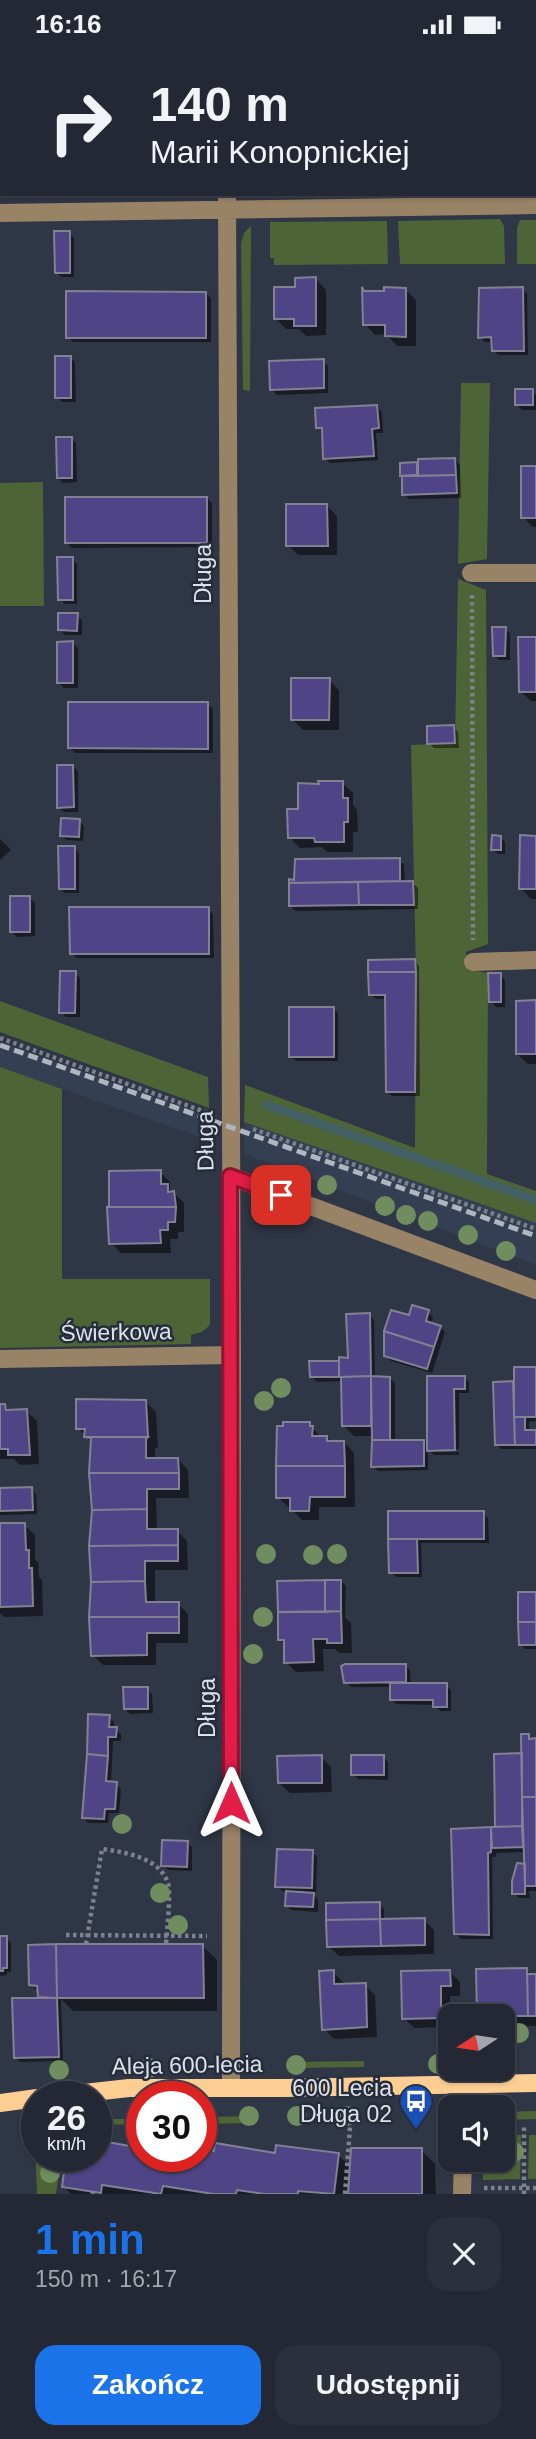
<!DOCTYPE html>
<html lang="pl">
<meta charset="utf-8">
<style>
:root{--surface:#232834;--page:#2b303c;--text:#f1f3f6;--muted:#a3a6ac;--line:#40444f;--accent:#1a73e8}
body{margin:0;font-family:Arial,sans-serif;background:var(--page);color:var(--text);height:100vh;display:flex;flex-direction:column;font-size:26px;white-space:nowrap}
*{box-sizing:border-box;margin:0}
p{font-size:23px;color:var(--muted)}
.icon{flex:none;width:38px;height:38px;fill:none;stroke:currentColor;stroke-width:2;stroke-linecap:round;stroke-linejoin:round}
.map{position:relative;height:2145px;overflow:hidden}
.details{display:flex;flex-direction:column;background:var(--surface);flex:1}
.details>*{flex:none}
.guide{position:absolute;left:0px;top:0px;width:537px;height:147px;box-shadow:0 2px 5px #0004,0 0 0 2px var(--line);background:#232834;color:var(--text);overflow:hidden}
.needle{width:46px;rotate:258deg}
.tools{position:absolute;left:438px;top:1955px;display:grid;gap:14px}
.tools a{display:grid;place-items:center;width:77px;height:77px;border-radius:14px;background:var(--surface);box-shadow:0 2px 5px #0004,0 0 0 2px var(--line);font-size:35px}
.speed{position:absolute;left:21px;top:2032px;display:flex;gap:14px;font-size:35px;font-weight:700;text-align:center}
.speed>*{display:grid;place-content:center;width:91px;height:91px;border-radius:50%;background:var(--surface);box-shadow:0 2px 5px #0004,0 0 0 2px var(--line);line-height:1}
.speed small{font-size:18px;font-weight:400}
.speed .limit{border:10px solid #d22;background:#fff;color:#111}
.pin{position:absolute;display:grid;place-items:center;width:60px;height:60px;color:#fff;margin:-30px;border-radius:14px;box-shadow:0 4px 10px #0006}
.me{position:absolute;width:77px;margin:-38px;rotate:0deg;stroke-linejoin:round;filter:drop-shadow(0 0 5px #0008)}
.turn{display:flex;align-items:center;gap:24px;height:147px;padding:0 35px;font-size:32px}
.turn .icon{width:91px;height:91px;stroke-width:2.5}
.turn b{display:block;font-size:49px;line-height:60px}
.round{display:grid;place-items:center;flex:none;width:74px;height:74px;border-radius:21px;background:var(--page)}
.summary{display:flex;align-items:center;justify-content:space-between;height:119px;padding:0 35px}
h1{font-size:42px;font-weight:700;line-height:52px;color:var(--accent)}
.action{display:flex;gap:14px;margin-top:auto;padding:14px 35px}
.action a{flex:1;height:80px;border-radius:21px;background:var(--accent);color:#fff;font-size:28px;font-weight:700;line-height:80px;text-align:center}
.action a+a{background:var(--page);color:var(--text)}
.status{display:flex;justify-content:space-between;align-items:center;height:49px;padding:0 35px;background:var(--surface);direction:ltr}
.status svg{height:19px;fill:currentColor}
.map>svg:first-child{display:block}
</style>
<div class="status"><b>16:16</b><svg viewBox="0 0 49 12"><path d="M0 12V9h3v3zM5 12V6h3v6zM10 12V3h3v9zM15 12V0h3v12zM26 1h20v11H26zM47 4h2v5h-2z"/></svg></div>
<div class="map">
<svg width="536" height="2145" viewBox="0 0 536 2145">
<rect width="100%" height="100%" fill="#2f3645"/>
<path fill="#353f53" d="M0,993L212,1069L211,1092L0,1018Z
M244,1073L536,1174V1216L244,1105Z"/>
<path fill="#4d6536" d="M0,0H42V2H2V133H0Z
M500,170L504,177L505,215H400L398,172Z
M520,171H536V215H517V179Z
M387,172L388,215L274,216V209H270V173Z
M251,177L250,342L243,341L241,194L244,184Z
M461,334H490L487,510L458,515Z
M43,433L44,557H0V434Z
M458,530L486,541L488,895L466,903L468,921L488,924L487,1125L536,1142V1174L244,1073L245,1036L415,1099L416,923L411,696L455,694Z
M0,952L208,1028L209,1059L0,983Z
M0,1018L62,1040V1230H210V1276L202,1283L191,1286V1295L0,1299Z
M364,2012V2018L293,2019V2013Z
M536,2062V2070L502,2071V2063Z
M256,2067V2074L201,2075V2068Z
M96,2070H142V2075L96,2076Z
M502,2086H521L520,2130L483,2131V2111L502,2110Z
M529,2086H536V2130H528Z
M35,2095L37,2107H61L56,2145H37Z"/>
<path fill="#0007" d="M57,0H76V2H57Z
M341,0H360L362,2H341Z
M59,145H75V149L62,148Z
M69,184L74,189V228H61L56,223Z
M316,230L326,241V286L306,287L299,280H286L276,270L297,240Z
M405,240L416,251V297H397L386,285L375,286L365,275Z
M522,240L527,245L528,306H498L493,301V293H485L480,288Z
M206,244L211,249V293H73L68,288Z
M70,308L75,313L76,353H62L57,348Z
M323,312L328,317V344L277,346L272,341Z
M532,342L536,346V361H522L517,356Z
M377,358L382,363L383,384H376L378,411L330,414L325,409L324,384L318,378Z
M71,389L76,394L77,433L63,434L58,429Z
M455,411L460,416L461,449L409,450L404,445L402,415Z
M536,418V478H533L523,468Z
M207,449L212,454V498L72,499L67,494Z
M327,457L337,467V506H298L288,496Z
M72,510L77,515V555H65L60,550Z
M77,566L82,571V586H65L60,581Z
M505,580L510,585V611H499L494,606Z
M536,590V652H531L520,642Z
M73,594L78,599V639H64L59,634Z
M329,631L339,641V681H303L293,671Z
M208,655L213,660V704H75L70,699Z
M453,678L458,683L459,699H434L429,694Z
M73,717L78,722V763H64L59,758Z
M342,734L353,744V756L357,761L358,783H353V803H327L322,798L300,799L289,788L300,761V736Z
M79,772L84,777L83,792L66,791L61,786Z
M500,788L505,793V805H498L493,800Z
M536,788V850H531L521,839Z
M0,790L11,801L0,811Z
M74,799L79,804V844H65L60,839Z
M399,811L404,816L405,834H413L418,839V860L296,862L290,857V833Z
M30,849L35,854V887L17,888L12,883Z
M208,860L213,865L214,909H77L72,904Z
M414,912L419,917L420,1047H392L387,1042V950H376L371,945Z
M75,924L80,929V968H66L61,963Z
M500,926L505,931V958H496L491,953Z
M536,953V1015H528L517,1005Z
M333,959L338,964V1012H296L291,1007Z
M160,1123L170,1133V1140L184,1154V1183H178V1190H170L171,1204H121L111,1194Z
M428,1263L433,1268L431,1275L440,1278L445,1283L432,1324L391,1312L386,1307L410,1269Z
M369,1266L374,1271L375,1329H389L395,1334V1393H423L429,1399L428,1329L464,1328L469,1333V1344H459V1400H431V1403H459V1406H434L428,1400V1421L378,1422L373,1417V1387H354L344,1377L343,1332L317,1333L312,1328L350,1311Z
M536,1319V1372L529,1373V1383H536V1400H501L496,1395L495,1334H515Z
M146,1353L156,1363L158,1399H155V1410H178L188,1421L189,1449H156L157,1482H177L187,1492L188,1521H155V1555H178L188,1565V1594H156V1616H103L93,1606L92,1394L78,1379Z
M0,1356H5L11,1363L26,1362L37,1372L39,1415L20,1416L14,1410H0Z
M309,1375L321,1388H327L332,1394L344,1393L354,1404L355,1458H319V1471H302L292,1461V1458H288L278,1448Z
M31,1440L36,1445L37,1465L0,1466V1441Z
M390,1464H483L488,1469L489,1494H421L422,1528H396L391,1523Z
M0,1476H24L35,1486V1510L38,1513L39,1528L42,1531L43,1567L4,1568L0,1564Z
M341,1532L346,1537L345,1569L351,1574L352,1604H339L335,1600H323L324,1622L296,1623L286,1613L285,1596L280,1591Z
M536,1544V1600H525L520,1595Z
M405,1616L410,1621L411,1636H446L451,1641V1662H440L435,1656L396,1655L391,1650L392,1638H351L346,1633Z
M147,1640L152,1645L153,1664L130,1665L125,1660Z
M109,1668L114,1673V1680L121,1685V1692H113L111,1734L116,1735L121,1740L119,1764H109L108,1774H88L84,1769Z
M528,1686L533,1691H536V1842H529L530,1849H519L514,1844L525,1816L524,1803L496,1804V1808H492L493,1890H461L456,1885L453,1782L497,1780L523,1706Z
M321,1708L331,1718L332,1743L290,1744L279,1734Z
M383,1708L388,1713V1731L358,1730L353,1725Z
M187,1793L192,1798V1822L168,1821L163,1816Z
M312,1803L317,1808L316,1844L311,1843L318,1850V1863L291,1861L286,1856L287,1843L282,1842L277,1837Z
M379,1855L384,1860V1871H424L434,1881V1905L339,1907L328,1897Z
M0,1889H6L11,1894V1923H7V1926L0,1927Z
M203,1897L217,1911V1962H73L61,1950L63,2012L20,2013L15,2008L39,1950V1941H36L31,1936Z
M527,1921L532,1927H536V1977H502V1967H479Z
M449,1922L460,1933V1947H450V1978L414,1979L404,1969Z
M333,1923L343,1933V1937L365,1936L375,1946L377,1988L334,1990L324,1980Z
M502,2086L506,2090V2097L502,2098Z
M421,2101L435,2115L436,2145H71L64,2138L68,2107L338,2106L352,2119Z"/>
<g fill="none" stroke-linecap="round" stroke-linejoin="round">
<path stroke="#425f64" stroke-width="9" d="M267,1056L536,1151"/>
</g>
<path fill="#4f4486" stroke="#828193" stroke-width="2" d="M54,182H70V224H55Z
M316,228V277H294V270H274V238H295V229Z
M362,238L364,242H384V238L406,239V288L385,287V276H363Z
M523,238L524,302H492L491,288L478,289L479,239Z
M66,242L206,243V289H66Z
M55,307H71V349H55Z
M324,310V339L270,341L269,312Z
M515,340H533V356H515Z
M377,356L379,379L372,380L374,407L323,410L322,379H316L315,359Z
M56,388H72V429H57Z
M455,409L456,426L418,427V410Z
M417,413V426L400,427V414Z
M521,417H536V469H521Z
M456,426L457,444L402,446V427Z
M65,448H207V494H65Z
M286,455H327L328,497H286Z
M57,508H73V551H58Z
M58,564H78L77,582L58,581Z
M492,578H506L505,607H493Z
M518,588H536V643H519Z
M73,592V634H57V593Z
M291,629H330L329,671H291Z
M68,653H208V700L68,699Z
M454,676L455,694L427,695V677Z
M57,716H73L74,758L57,759Z
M318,732H343V749H348V773H344V793H315L314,789H288L287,760H298V734L319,735Z
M61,769L80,770L79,788L60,787Z
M492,786L501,787V801H491Z
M520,786L536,787V840H519Z
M58,797H75V840H59Z
M400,809V832L289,834V830L294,831L295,810Z
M413,832L414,856H359L358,833Z
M358,833L359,856L289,857V834Z
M10,847H30V883H10Z
M69,858H209V905H70Z
M415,910L416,923H368V911Z
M60,922H76L75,964H59Z
M368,923H416L415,1043H386L385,946H369Z
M488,924H501V953H489Z
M536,951V1005H516V952Z
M289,958H334V1008H289Z
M161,1121V1135H168V1143L174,1142L176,1158H107L109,1157V1122Z
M107,1158H176L175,1173H168V1181H160L161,1194L109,1195Z
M412,1256L429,1261L426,1272L441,1277L434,1298L384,1282L391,1261L409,1266Z
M370,1264L371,1327L339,1328V1308L348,1309L346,1265Z
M384,1282L434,1298L427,1320L384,1307Z
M309,1312H339V1328H310Z
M514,1318H536V1368H514Z
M371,1327V1377H342L341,1328Z
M371,1327L390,1328V1391H372Z
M427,1327H465V1340H454L455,1401L427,1402Z
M513,1332L515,1396H495L493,1333Z
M76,1350L146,1351L148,1388H84L85,1380H76Z
M0,1355H5L6,1361L27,1360L30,1406H8V1400H0Z
M514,1368H525V1381H536V1396H515Z
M283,1373H310V1377H313L312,1387H327V1392H344L345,1417H276L277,1377H283Z
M84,1388H148L146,1390V1409H178L179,1424H89L91,1389Z
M372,1391H424V1417L371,1418Z
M276,1417H345V1448H310L309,1462H290V1449H276Z
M89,1424H179V1440H147V1460L92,1461Z
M32,1438L33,1461L0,1462V1439Z
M147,1460V1480H178V1496L89,1497L92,1461Z
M388,1462H484V1490H388Z
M0,1474H25L26,1501H29V1519H32L33,1557L0,1558Z
M388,1490H417L418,1524H389Z
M178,1496V1512H145V1532L91,1533L89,1497Z
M325,1531V1563H278L277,1532Z
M325,1531H341V1562L325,1563Z
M145,1532L146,1553H179V1568H89L91,1533Z
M518,1543H536V1573H518Z
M341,1562L342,1594H327V1590H313L314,1613L284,1614V1591H278V1563Z
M89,1568H179V1584H147V1606L91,1607Z
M518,1573H536V1596H519Z
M345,1615H406V1633L344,1634L341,1617Z
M390,1634H447V1658H433V1651H390Z
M123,1638H148V1660H124Z
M88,1665L110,1666L109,1678H117L116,1688H108V1707L87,1705Z
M521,1685H529V1690L536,1689V1748H522Z
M522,1704V1777L495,1778L494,1705Z
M87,1705L108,1707L106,1732L117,1733L115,1760H105L104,1770L82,1769Z
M322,1706V1734H278L277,1707Z
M351,1706H384V1726H351Z
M522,1748H536V1837H525Z
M522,1777L523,1798L492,1799L491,1778Z
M491,1778V1803L488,1804L489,1886L454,1885L451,1780Z
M162,1791L188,1792L187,1818L161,1817Z
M277,1800L313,1801L312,1839L275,1838Z
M517,1814L525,1815V1845H512V1832Z
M286,1842L314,1844L313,1858L285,1857Z
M380,1853V1870L326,1871V1854Z
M425,1869V1896L381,1897L380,1870Z
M380,1870L381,1897L327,1898L326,1871Z
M0,1887H7V1919H3V1922H0Z
M56,1895H203L204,1949H57Z
M56,1895L57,1949L38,1948L37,1937L29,1936L28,1896Z
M527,1919L528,1967H477L476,1920Z
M334,1921V1935L366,1934L367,1978L322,1981L319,1922Z
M450,1921L451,1937H441V1969L402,1970L401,1922Z
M527,1925H536V1967H528Z
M12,1949H57L59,2008L14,2009Z
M96,2091L141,2099L142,2091V2107H201V2100L214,2102L215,2094L275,2104L276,2096L339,2104L334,2145L298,2142V2145H264L237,2141L236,2145H213L163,2137L161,2145L102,2136L101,2144L62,2138L66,2107H96Z
M351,2099H422V2145H348Z"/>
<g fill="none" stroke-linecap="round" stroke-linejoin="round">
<path stroke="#7b818d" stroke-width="4.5" stroke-dasharray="3.5 3.5" stroke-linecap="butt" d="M472,546L473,891
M0,989L208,1064
M253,1080L536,1180
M66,1886L207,1887
M86,1895L102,1800C124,1803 159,1808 168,1834C171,1844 167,1882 166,1895
M484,2139H536
M92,2145L93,2143
M153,2145L154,2144
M345,2145L350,2078
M524,2145V2077"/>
<path stroke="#998367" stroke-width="18" d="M226,0V2
M227,145L232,1306L231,2039
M0,164L536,156
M471,524H536
M473,913L536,911
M230,1127L536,1241
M0,1310L232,1306
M463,2058V2034
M462,2145L463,2110"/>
<path stroke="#fcce94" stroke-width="18" d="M48,2048L129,2039H285L536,2034
M0,2054L37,2049"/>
<path stroke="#b0b6c0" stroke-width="5" stroke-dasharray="10 5" stroke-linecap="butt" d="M0,996L536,1187"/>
</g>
<g fill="#6f8d5e">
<circle cx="327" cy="1136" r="10"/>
<circle cx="385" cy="1157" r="10"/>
<circle cx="406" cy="1166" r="10"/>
<circle cx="428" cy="1172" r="10"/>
<circle cx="468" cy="1186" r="10"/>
<circle cx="506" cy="1202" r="10"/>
<circle cx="281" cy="1339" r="10"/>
<circle cx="264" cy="1352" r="10"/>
<circle cx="266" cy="1505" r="10"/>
<circle cx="337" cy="1505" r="10"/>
<circle cx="313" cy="1506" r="10"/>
<circle cx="263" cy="1568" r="10"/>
<circle cx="253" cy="1605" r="10"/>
<circle cx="122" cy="1775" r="10"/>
<circle cx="160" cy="1844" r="10"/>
<circle cx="178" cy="1876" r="10"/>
<circle cx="519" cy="1984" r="10"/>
<circle cx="438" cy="2015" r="10"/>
<circle cx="296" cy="2016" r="10"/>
<circle cx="149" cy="2019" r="10"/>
<circle cx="59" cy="2021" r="10"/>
<circle cx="249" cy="2067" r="10"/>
<circle cx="297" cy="2067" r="10"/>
<circle cx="347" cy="2067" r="10"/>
<circle cx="514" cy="2103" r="10"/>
<circle cx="50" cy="2124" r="10"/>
</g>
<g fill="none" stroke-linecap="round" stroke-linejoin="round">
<defs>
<path id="route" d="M231,1754L230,1127L281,1146"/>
</defs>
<use href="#route" stroke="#92132f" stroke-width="18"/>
<use href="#route" stroke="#e11d48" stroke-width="12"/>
</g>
<defs>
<symbol id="bus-pin" viewBox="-11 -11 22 30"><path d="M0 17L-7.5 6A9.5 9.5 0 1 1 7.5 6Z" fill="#1a4fb4" stroke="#252c3a"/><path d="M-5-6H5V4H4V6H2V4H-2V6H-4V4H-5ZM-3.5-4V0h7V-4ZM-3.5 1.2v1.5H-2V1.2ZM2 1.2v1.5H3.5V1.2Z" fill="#fff"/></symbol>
</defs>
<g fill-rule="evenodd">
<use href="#bus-pin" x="397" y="2033" width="38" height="52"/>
</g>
<g text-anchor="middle" stroke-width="5" stroke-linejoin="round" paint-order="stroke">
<g font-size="23" fill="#dce1ea" stroke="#252c3a">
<text transform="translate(203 525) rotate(-90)" y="8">Długa</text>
<text transform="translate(205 1092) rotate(-91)" y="8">Długa</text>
<text transform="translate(116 1283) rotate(-1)" y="8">Świerkowa</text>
<text transform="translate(207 1659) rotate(-90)" y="8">Długa</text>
<text transform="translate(187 2016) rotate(-1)" y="8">Aleja 600-lecia</text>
</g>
<g font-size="23" fill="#dce1ea" stroke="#252c3a" text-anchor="end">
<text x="392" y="2047">600 Lecia<tspan x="392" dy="26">Długa 02</tspan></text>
</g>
</g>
</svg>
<div class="tools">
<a><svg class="needle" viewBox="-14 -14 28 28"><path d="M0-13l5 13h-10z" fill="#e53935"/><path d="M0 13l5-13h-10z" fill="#a3a6ac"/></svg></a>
<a><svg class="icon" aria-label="sound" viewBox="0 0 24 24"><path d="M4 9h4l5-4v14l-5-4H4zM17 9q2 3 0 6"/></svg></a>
</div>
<div class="speed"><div>26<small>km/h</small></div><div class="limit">30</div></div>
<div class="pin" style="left:281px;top:1146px;background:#d93025"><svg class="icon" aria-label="arrive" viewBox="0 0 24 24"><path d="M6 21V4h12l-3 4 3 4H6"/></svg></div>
<svg class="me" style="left:231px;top:1754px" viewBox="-20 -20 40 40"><path d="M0-17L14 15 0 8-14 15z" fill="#e11d48" stroke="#fff" stroke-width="4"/></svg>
<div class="guide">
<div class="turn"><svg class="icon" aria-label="right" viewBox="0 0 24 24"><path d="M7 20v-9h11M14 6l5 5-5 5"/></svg><div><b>140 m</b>Marii Konopnickiej</div></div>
</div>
</div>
<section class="details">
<div class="summary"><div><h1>1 min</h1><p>150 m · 16:17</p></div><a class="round"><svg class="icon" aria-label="close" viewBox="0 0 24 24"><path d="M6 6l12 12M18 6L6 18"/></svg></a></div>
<div class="action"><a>Zakończ</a><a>Udostępnij</a></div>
</section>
